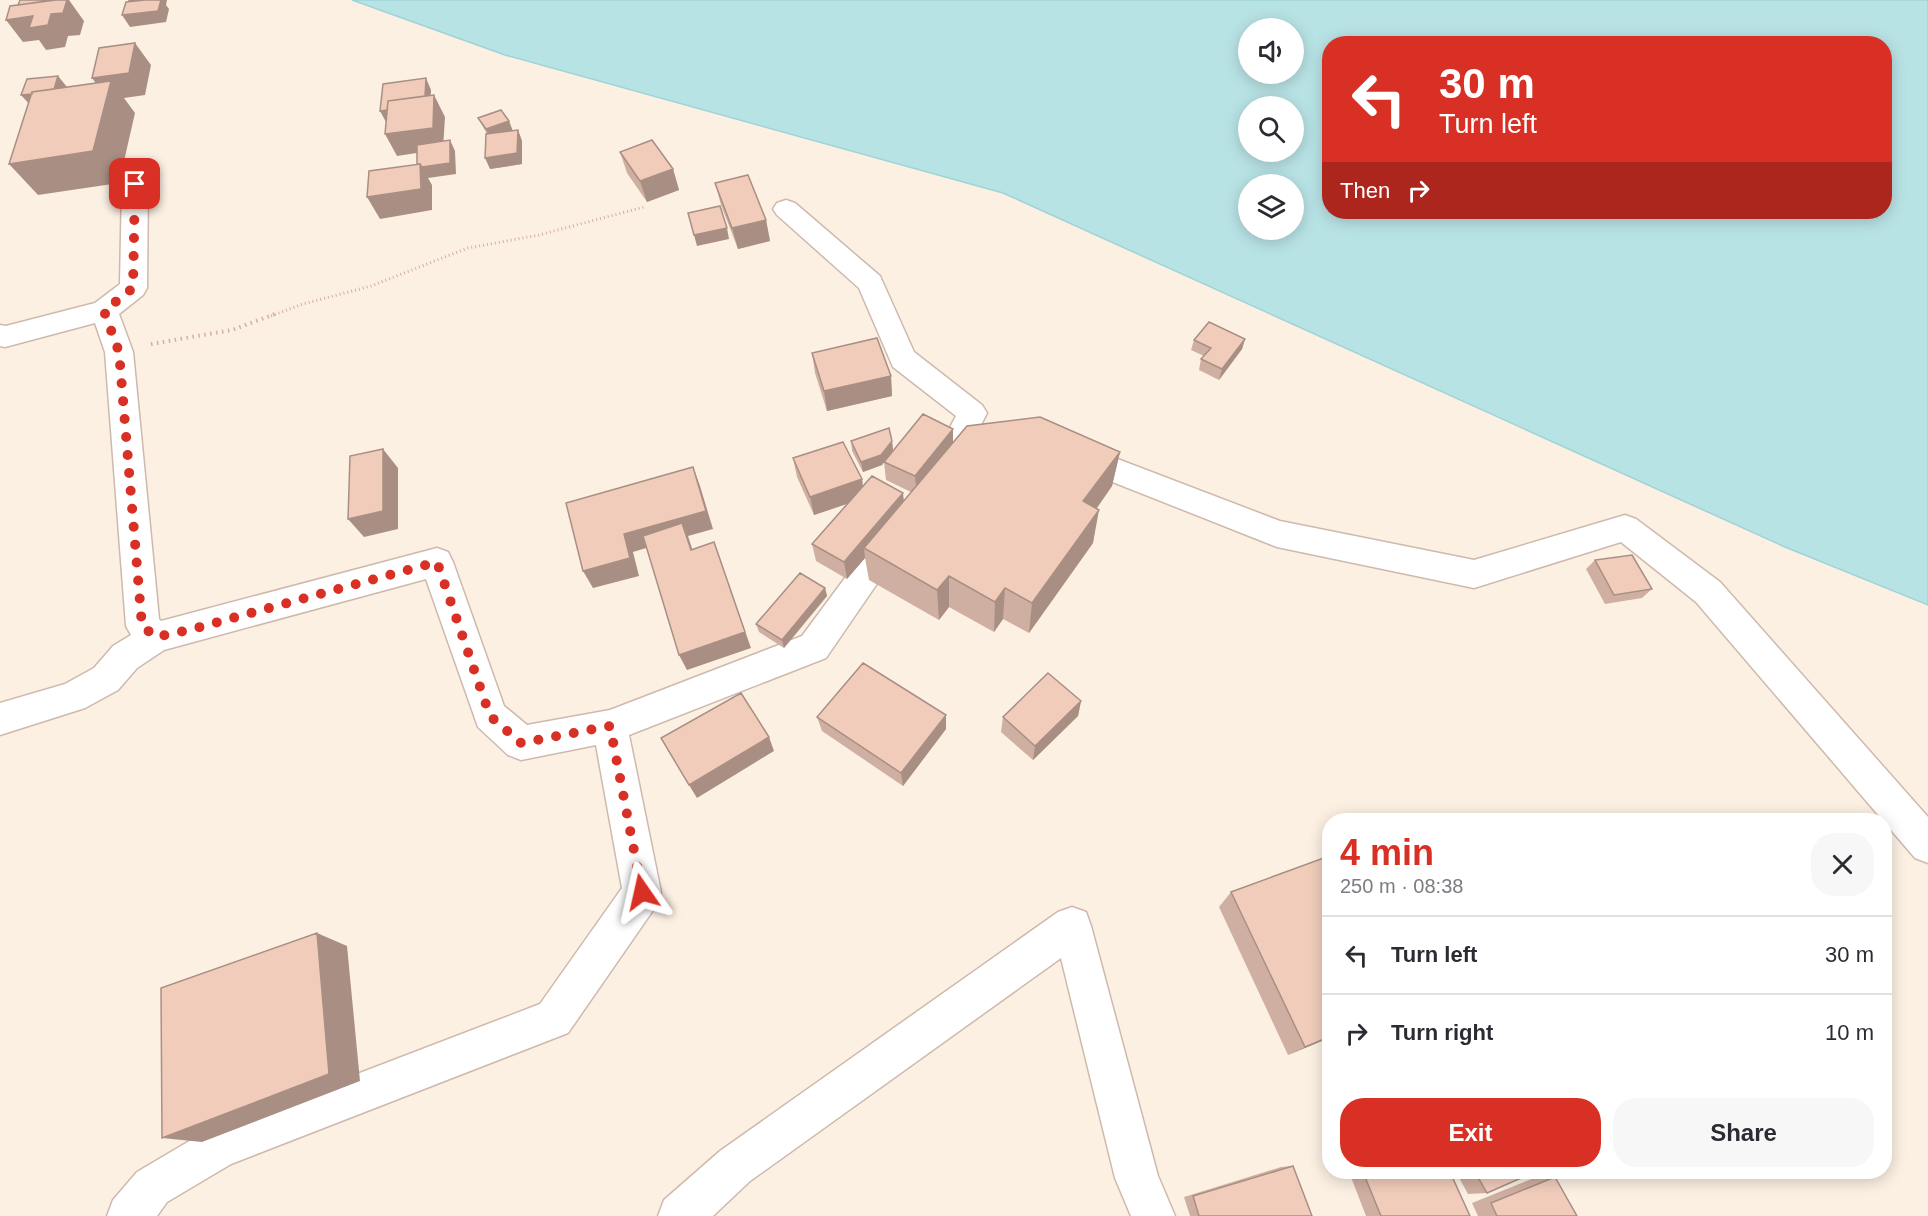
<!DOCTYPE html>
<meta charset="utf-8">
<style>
:root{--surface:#fff;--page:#f7f7f7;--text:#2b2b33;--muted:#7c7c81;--line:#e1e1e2;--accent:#d93025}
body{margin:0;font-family:Arial,sans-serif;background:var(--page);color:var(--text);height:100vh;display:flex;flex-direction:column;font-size:22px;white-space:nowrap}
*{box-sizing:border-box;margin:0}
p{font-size:20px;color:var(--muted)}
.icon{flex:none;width:33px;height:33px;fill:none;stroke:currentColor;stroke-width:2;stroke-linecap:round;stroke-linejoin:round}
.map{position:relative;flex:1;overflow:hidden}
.drawer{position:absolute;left:1322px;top:813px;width:570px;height:366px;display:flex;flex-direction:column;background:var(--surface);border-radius:24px;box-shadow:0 3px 15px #0003}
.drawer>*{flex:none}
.banner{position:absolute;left:1322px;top:36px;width:570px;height:183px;border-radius:24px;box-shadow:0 3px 15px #0003;background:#d93025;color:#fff;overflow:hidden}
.tools{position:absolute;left:1238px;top:18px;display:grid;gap:12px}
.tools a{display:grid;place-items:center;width:66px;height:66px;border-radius:50%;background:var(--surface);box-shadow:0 3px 15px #0003;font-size:30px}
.pin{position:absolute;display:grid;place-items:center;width:51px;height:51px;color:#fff;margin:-26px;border-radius:12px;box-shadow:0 3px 9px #0006}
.me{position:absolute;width:66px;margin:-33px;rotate:349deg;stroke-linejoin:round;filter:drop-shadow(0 0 4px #0008)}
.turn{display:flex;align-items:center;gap:21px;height:126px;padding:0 18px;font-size:27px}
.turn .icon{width:78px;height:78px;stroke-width:2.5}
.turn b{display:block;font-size:42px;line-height:51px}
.then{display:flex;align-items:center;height:57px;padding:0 18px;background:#0003;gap:12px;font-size:22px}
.round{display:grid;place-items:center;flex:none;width:63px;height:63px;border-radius:24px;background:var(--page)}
.overview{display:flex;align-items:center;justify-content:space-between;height:102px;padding:0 18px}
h1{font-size:36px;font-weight:600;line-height:45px;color:var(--accent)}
.button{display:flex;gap:12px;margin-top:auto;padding:12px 18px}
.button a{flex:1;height:69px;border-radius:24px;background:var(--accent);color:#fff;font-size:24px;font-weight:600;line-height:69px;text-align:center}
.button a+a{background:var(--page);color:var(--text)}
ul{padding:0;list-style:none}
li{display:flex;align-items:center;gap:18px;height:78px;padding:0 18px;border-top:2px solid var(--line)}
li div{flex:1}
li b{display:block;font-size:22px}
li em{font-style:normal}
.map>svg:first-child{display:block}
</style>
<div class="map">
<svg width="1928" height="1216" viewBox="0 0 1928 1216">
<rect width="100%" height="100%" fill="#fcf0e3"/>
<path fill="#b8e3e5" stroke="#9fd3d7" stroke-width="1.5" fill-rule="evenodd" d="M352,0H1928V605L1785,547L1003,193L505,55ZM1248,28H1293V74H1248ZM1329,44H1884V212H1329ZM1248,106H1293V152H1248ZM1248,184H1293V230H1248Z"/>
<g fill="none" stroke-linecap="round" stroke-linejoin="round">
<defs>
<path id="minor" d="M135,176L144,178L148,184L147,288L143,295L119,314L133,352L159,619L161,621L437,548L448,552L453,562L504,706L527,725L610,710L802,636L882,528L893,524L904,528L909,537L826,658L629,735L661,892L656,906L568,1033L231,1164L167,1202L157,1216H107L113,1200L137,1172L203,1133L540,1004L622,888L596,745L521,760L508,755L478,727L426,579L164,650L137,668L118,690L85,708L0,735V703L65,684L94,668L113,646L131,635L126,626L105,352L95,323L5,347L0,346V325L6,326L95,303L120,284L122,184L126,178Z
M786,200L795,203L880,276L914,352L982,405L987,413L958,470L947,473L936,470L932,461L956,416L893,367L859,288L777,215L773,209L777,203Z
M1073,442L1280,521L1474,560L1625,515L1636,519L1720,582L1928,817V863L1915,858L1696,602L1621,542L1474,588L1277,547L1062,462L1058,454L1062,446Z
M1072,907L1086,912L1091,926L1158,1176L1175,1216H1131L1115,1178L1061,958L750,1181L713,1216H658L664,1200L720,1151L1058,912Z"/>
</defs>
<use href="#minor" stroke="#cfb9ad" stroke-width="3"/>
<path stroke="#d6af9f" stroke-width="3" stroke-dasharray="1 3" stroke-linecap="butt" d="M271,316L303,304L371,286L468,248L539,235L644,207"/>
<path stroke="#d6af9f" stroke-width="4" stroke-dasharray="1.5 4.5" stroke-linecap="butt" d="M151,344L232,330L275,314"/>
<use href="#minor" fill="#fff" fill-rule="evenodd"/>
</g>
<path fill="#cfafa1" d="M478,118L509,121L513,131L518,130L522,141V164L490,169L487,134Z
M620,152L673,169L679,190L647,202L627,173Z
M715,183L766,220L770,241L738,249L721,205Z
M1245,339L1242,349L1219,380L1199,370L1201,359L1204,356L1191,350L1194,340Z
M812,353L891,376L892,396L827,411L815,373Z
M953,429V443L1120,452L1112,486L1097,508L1093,543L1029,633L1003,619L994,632L949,607L939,620L869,580L865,558L847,579L816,561L812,544L847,504L814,515L797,477L793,458L862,479L863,486L904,501L911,492L886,480L884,462L882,465L863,472L852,451L851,441H892L893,450Z
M1595,560L1652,589L1642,598L1605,604L1586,569Z
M825,588L827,596L784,648L759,632L756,624Z
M1081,701L1078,716L1033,760L1001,732L1003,717Z
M946,715V729L903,786L822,731L817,717Z
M1329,856V1038L1288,1055L1219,907L1231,892Z
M1293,1166L1312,1216H1190L1184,1197L1281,1167Z
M1349,1172H1450L1470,1216H1366Z
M1456,1172H1535L1487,1193L1468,1194Z
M1555,1177L1577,1216H1478L1472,1203L1534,1178Z"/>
<path fill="#a98f83" d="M67,0H69L84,21L80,35L68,36L65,47L46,50L39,40L23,42L6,20Z
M128,0H167L166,5L169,9L166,22L130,27L122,15L135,11Z
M135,43L151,65L145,95L124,98L135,113L119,183L38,195L9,164L107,98L92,78Z
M58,76L67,87L31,106L21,95Z
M426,78L431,90L430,109L386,122L380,111Z
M434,95L445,117L443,149L397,156L385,134Z
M509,121L513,132L490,140L486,129Z
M518,130L522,141V164L490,169L485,158Z
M450,140L455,151L456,174L428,178L432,185V210L380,219L367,197L420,164Z
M673,169L679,190L647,202L640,181Z
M766,220L770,241L738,249L732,228Z
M727,228L729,239L697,246L694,235Z
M1245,339L1242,349L1219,380L1222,369Z
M891,376L892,396L827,411L824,391Z
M953,429V448L917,495L915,476Z
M892,441L893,450L882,465L863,472L861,462Z
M383,449L398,468V529L364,537L348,519Z
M1120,452L1112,486L1078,535L1083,501Z
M693,467L700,486L713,529L688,536L698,567L686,536L633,552L639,576L593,588L583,571L624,534Z
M862,479L864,498L814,515L810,497Z
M903,493L905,511L864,548L865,558L847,579L844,562Z
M1099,510L1093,543L1029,633L1032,603Z
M714,542L751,648L687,670L679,655Z
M949,576V607L939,620L937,590Z
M825,588L827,596L784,648L782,640Z
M1005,588L1003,619L994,632L995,602Z
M1081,701L1078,716L1033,760L1035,746Z
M946,715V729L903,786L901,773Z
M769,737L774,751L697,798L689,785Z
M317,933L347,946L360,1081L202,1142L162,1138Z
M1329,1037V1038L1288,1055L1305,1047Z"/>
<path fill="#f1ccbb" stroke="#a98f83" stroke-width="1.5" d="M20,0H53L18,5Z
M56,0H67L63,13L51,14L48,25L29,28L33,16L6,20L10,6Z
M145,0H161L158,11L122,15L126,2Z
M135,43L129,73L92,78L99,48Z
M58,76L54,89L32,92V94L21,95L27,79Z
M426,78L425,96L388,101L387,110L380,111L383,84Z
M111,81L93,151L9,164L32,92Z
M434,95L433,128L385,134L388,101Z
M501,110L509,121L486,129L478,118Z
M518,130L517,153L485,158L486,134Z
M450,140V163L422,167L420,164H417V145Z
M652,140L673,169L640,181L620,152Z
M420,164L421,189L367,197L369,171Z
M748,175L766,220L732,228L715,183Z
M720,206L727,228L694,235L688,213Z
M1209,322L1245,339L1222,369L1201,359L1211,348L1194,340Z
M877,338L891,376L824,391L812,353Z
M923,414L953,429L915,476L884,462Z
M1040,417L1120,452L1083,501L1099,510L1032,603L1005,588L995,602L949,576L937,590L864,548L967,426Z
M889,428L892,441L881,455L861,462L851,441Z
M843,442L862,479L810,497L793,458Z
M383,449V511L348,519L350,456Z
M693,467L706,511L624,534L630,558L583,571L566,503Z
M872,476L903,493L844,562L812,544Z
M682,523L691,550L714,542L745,632L679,655L643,536Z
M1632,555L1652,589L1614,595L1595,560Z
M800,573L825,588L782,640L756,624Z
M863,663L946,715L901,773L817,717Z
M1048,673L1081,701L1035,746L1003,717Z
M741,693L769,737L689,785L661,738Z
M1329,856V1037L1305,1047L1231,892Z
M317,933L329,1074L162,1138L161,988Z
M1293,1166L1312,1216H1199L1193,1196Z
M1363,1172H1450L1470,1216H1381Z
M1475,1172H1535L1487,1193Z
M1555,1177L1577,1216H1497L1491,1203Z"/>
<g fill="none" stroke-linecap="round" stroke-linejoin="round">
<path stroke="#d93025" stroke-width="10" stroke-dasharray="0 18" d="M135,184L133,288L104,311L119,352L142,626L156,637L189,630L437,562L490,716L521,743L610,726L642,892"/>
</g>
</svg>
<div class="tools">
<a><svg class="icon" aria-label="sound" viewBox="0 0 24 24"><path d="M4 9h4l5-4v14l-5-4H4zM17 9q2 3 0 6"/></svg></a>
<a><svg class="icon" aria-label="search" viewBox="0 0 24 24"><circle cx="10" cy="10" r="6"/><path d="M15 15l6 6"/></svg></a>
<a><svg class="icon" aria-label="layers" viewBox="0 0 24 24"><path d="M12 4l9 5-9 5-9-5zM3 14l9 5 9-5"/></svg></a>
</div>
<div class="pin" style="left:135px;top:184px;background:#d93025"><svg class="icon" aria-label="arrive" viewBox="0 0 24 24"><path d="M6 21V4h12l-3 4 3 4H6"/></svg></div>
<svg class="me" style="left:642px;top:892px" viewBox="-20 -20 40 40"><path d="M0-17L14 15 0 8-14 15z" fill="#d93025" stroke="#fff" stroke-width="4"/></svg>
<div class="banner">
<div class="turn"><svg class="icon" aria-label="left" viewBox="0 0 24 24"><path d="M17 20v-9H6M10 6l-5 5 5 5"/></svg><div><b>30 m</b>Turn left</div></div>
<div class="then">Then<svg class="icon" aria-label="right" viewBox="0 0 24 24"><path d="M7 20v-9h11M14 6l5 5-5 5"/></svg></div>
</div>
<section class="drawer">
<div class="overview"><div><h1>4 min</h1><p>250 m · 08:38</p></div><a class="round"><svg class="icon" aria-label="close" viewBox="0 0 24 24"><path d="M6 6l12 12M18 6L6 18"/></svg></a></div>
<ul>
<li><svg class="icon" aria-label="left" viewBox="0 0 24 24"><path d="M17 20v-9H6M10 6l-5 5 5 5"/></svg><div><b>Turn left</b></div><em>30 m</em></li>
<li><svg class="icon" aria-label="right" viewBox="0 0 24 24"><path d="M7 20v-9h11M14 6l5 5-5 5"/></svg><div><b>Turn right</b></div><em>10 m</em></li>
</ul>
<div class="button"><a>Exit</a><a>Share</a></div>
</section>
</div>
